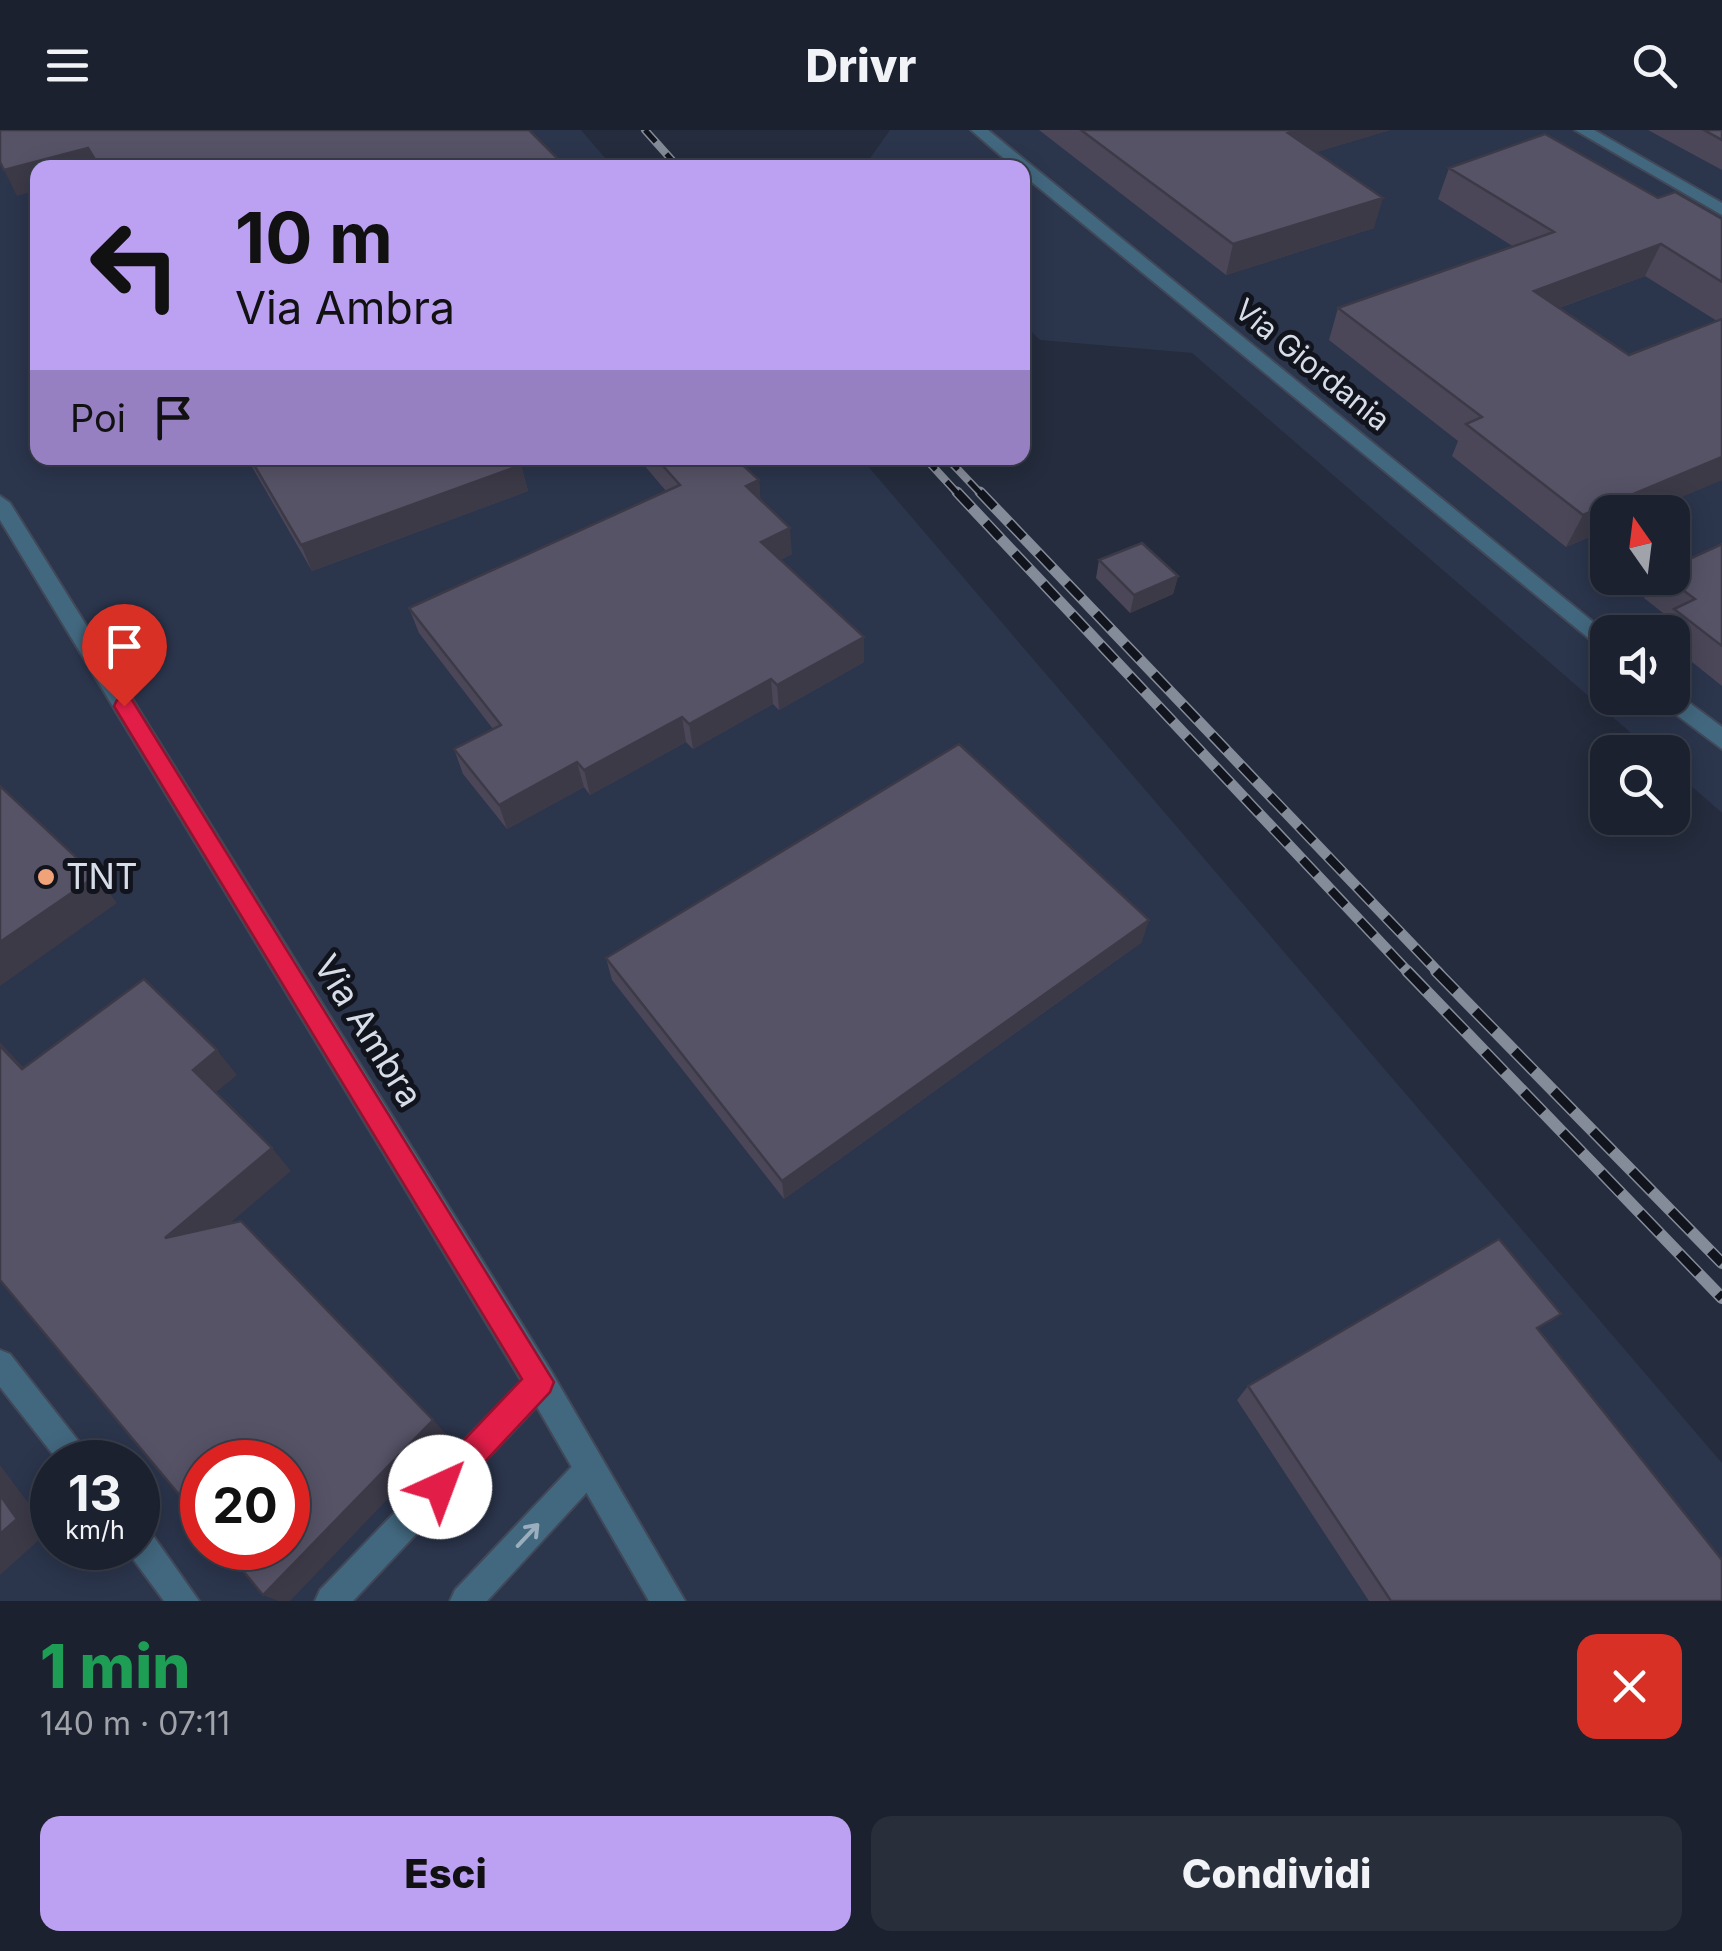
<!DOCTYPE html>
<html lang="it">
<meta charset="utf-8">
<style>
:root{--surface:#1b212e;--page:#282e3a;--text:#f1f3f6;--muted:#a0a3aa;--line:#393e4a;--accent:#bca0f2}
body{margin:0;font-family:Inter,sans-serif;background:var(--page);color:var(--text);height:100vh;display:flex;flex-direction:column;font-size:38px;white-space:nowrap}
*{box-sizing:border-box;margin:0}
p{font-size:32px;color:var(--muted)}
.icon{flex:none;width:55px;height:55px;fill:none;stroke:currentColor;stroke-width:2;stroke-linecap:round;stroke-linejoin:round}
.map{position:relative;height:1471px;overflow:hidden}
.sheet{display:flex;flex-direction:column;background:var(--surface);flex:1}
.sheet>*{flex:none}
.hud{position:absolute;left:30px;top:30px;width:1000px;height:305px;border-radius:20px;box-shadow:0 5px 25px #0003,0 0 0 2px var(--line);background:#bca0f2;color:#111;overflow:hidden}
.needle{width:65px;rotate:346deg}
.tools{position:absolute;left:1590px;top:365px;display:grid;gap:20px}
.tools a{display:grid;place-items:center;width:100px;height:100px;border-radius:20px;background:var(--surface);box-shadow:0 5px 25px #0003,0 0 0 2px var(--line);font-size:50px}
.speed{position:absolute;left:30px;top:1310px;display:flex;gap:20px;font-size:50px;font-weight:700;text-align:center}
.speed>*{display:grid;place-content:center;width:130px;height:130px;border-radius:50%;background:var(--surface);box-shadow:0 5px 25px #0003,0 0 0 2px var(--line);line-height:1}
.speed small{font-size:25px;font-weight:400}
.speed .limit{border:15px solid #d22;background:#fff;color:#111}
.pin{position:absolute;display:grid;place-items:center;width:85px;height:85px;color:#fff;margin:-102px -42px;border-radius:50% 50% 50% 0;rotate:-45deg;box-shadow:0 0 10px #0007}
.pin .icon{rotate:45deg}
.me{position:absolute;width:110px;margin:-55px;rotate:43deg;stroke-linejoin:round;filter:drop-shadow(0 0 8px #0008)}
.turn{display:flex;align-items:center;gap:35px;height:210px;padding:0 40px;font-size:45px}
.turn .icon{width:130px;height:130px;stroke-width:2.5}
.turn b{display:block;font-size:70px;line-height:85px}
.then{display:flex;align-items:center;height:95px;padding:0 40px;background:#0003;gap:20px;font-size:38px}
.round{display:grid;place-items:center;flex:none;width:105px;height:105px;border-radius:20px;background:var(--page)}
.headline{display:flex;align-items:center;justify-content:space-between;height:170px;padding:0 40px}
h1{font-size:60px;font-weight:800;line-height:75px;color:#1e9e55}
.button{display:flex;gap:20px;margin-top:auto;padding:20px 40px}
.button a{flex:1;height:115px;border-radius:20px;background:var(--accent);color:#111;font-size:40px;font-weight:800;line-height:115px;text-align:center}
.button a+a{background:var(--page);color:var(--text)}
header{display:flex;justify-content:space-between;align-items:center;height:130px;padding:0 40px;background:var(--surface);font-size:45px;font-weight:800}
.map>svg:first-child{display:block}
</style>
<header><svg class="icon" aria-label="menu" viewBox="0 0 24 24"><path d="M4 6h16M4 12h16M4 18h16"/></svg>Drivr<svg class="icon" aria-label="search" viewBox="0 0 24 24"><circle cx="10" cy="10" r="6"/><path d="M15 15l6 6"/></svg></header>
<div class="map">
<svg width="1722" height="1471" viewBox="0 0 1722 1471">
<rect width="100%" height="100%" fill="#242c3d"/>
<path fill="#2b354c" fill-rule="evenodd" d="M0,0H581L613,37L38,38V328H861L1722,1333V1471H0ZM52,1332H138V1418H52ZM202,1332H288V1418H202Z
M890,0H1722V683L1673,640L1672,622H1653L1192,223L1040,210L1023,194L1022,38H863ZM1608,382H1672V448H1608ZM1608,502H1672V568H1608Z"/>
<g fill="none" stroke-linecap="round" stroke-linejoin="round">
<defs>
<path id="service" d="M0,1220L10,1224L87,1322L92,1332H59L0,1257Z
M540,1238L550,1242L554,1252L550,1262L353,1471H315L320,1460L530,1242Z
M590,1323L600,1328L605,1338L600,1348L487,1471H450L455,1460L580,1328Z
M138,1396L149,1400L199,1471H164L125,1418H138Z"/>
<path id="minor" d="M971,0H988L1608,504V524L1022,44V38H1015Z
M1575,0H1594L1722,73V85Z
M0,366L10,373L551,1241L685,1471H649L529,1263L0,390Z
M1672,560L1722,597V619L1662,574L1659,568H1672Z"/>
</defs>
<use href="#service" stroke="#414858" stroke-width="4"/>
<use href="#minor" stroke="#414858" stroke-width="4"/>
<use href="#service" fill="#42687f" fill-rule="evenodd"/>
<use href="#minor" fill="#42687f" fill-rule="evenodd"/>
<defs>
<path id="rail-far2" d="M645,0L679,38
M925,328L959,365
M947,328L982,365"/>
<path id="rail-far1" d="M957,362L1409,843
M980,362L1439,843"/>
<path id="rail" d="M1407,841L1722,1168
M1436,841L1722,1133"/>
</defs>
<use href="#rail-far2" stroke="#858c99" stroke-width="8"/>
<use href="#rail-far1" stroke="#858c99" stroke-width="11"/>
<use href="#rail" stroke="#858c99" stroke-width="12"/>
<use href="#rail-far2" stroke="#11141c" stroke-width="5" stroke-dasharray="16" stroke-linecap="butt"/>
<use href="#rail-far1" stroke="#11141c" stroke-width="8" stroke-dasharray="21" stroke-linecap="butt"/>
<use href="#rail" stroke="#11141c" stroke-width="9" stroke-dasharray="28" stroke-linecap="butt"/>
</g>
<path fill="#4b4759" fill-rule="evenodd" d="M1039,0H1390L1316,22L1374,98L1226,145Z
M1648,0H1722V40Z
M1449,38L1658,68L1722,89V350L1608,382V399L1566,417L1452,326L1458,311L1329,210L1338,178L1514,117L1438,69ZM1645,146L1717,191L1629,225L1559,178Z
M247,328H516L521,335L528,361L312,441Z
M638,328H735L759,350L760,369L792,424L780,430L864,532L779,580L773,574L693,619L686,612L590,665L584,657L507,699L463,644L454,619L493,599L419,503L409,478L666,361Z
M1722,414V556L1672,516V502H1658L1668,487L1644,468L1657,448H1672Z
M1099,430L1178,446L1173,464L1130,483L1096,448Z
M1142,812L784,1069L612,850L606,828Z
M1539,1201L1722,1471H1369L1237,1270L1248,1256Z"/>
<path fill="#3d3a48" d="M1299,0H1390L1281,33L1288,3Z
M88,18L97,38H38V60L17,66L4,40Z
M1383,68L1374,98L1226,145L1233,114Z
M1661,114L1645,146L1520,192L1534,161Z
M1722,327V350L1647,382H1608V399L1566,417L1583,385Z
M521,335L528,361L312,441L301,415Z
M759,350L761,376L746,356Z
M790,398L792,424L763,438L761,412Z
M1178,446L1173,464L1130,483L1134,465Z
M864,507V532L779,580L777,555Z
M771,549L773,574L693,619L689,594Z
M682,587L686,612L590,665L584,640Z
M577,632L584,657L507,699L499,675Z
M96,746L117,773L0,856V812Z
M1149,790L1142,812L784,1069L782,1051Z
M0,912L48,964L22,939L0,916Z
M217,920L237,945L214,964L193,940Z
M272,1018L291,1041L188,1129L165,1108Z
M433,1290L448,1306L290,1471H278L263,1465Z
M0,1335L49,1401L0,1445Z"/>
<path fill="#575367" stroke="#3d3a48" stroke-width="2.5" d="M0,0H529L567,38H100L88,18L4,40L0,32Z
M1081,0H1299L1288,3L1383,68L1233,114Z
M1704,0H1722V10Z
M1545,4L1658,68L1675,62L1722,89V152L1661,114L1534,161L1629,225L1722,189V327L1583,385L1466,294L1482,287L1338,178L1554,102L1449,38Z
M250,328H516L521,335L301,415Z
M656,328H735L759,350L746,356L790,398L761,412L864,507L777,555L771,549L689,594L682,587L584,640L577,632L499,675L454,619L501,595L409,478L680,355Z
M1142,413L1178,446L1134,465L1099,430Z
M1722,414V516L1674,479L1695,469L1667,448H1672V437Z
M959,614L1149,790L782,1051L606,828Z
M0,656L96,746L0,812Z
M144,849L217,920L193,940L272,1018L165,1108L241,1091L433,1290L263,1465L224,1418H288V1332H202V1392L0,1150V916L22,939Z
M1499,1109L1561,1184L1537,1198L1722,1430V1471H1391L1248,1256Z
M0,1365L17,1389L0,1404Z"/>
<defs><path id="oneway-shaft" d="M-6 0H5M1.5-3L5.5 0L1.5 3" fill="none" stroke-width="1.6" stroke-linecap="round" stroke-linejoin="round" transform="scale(2.5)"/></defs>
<use stroke="#9baebe" href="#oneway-shaft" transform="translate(528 1405) rotate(-47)"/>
<path fill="#e11d48" stroke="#92132f" stroke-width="2.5" d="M124,568L132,570L554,1252L550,1262L451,1368L440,1372L429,1368L425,1357L429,1347L522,1249L117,581L114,576L117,570Z"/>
<circle fill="#f0a279" stroke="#11141c" stroke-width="4" cx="46" cy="747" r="10"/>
<g text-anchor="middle" stroke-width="10" stroke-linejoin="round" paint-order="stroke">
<g font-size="30" fill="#d7dde8" stroke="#11141c">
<text transform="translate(1312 235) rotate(39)" y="10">Via Giordania</text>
</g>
<g font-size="35" fill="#d7dde8" stroke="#11141c" text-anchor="start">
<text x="66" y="759">TNT</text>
</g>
<g font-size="35" fill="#d7dde8" stroke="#11141c">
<text transform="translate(368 901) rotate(58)" y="12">Via Ambra</text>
</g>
</g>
</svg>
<div class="tools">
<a><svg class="needle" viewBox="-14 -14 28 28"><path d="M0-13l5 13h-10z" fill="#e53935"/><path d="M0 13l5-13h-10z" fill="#a0a3aa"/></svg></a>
<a><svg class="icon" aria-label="sound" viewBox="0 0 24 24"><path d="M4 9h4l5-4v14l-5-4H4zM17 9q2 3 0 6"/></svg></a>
<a><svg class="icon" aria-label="search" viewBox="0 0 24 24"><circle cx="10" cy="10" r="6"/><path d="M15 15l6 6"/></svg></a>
</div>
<div class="speed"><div>13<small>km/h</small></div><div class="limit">20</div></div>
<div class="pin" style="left:124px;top:576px;background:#d93025"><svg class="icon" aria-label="arrive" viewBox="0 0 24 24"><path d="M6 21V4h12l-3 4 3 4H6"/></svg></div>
<svg class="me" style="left:440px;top:1357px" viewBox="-20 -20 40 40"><circle r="19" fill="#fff"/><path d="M0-13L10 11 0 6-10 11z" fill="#e11d48"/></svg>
<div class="hud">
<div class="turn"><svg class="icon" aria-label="left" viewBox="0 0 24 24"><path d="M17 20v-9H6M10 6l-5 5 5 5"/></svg><div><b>10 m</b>Via Ambra</div></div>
<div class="then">Poi<svg class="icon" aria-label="arrive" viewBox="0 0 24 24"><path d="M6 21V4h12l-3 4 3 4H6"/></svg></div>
</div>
</div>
<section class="sheet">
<div class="headline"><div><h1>1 min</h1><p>140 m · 07:11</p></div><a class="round" style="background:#d93025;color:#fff"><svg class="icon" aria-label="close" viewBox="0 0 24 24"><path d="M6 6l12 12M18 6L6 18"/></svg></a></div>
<div class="button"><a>Esci</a><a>Condividi</a></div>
</section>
